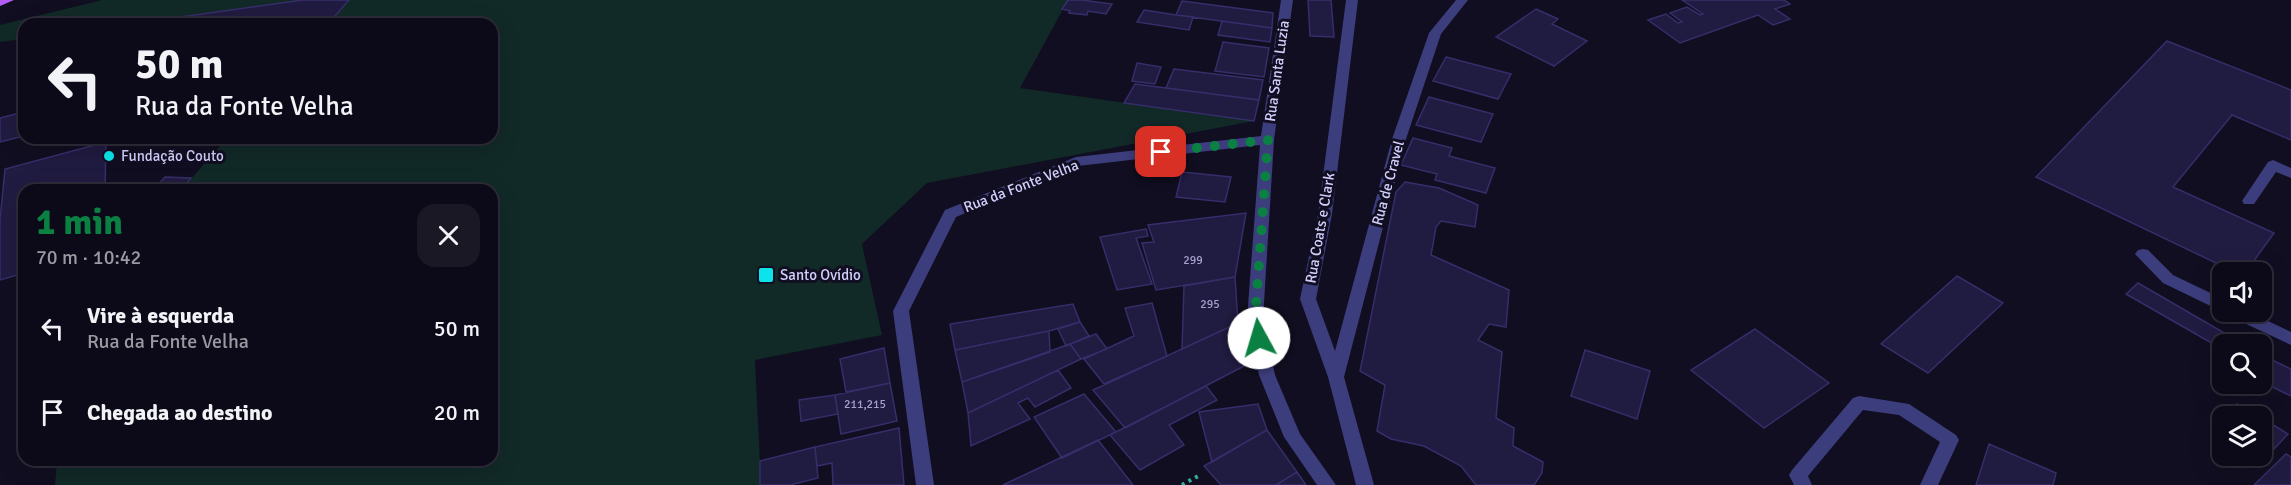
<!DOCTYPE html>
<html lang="pt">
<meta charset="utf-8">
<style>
:root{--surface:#0c0a18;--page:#1a1825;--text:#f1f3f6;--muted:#9a9aa2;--line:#2c2b37;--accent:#0b8043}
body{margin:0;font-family:Signika,sans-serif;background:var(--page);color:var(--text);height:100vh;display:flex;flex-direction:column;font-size:22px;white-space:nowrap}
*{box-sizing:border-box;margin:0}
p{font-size:20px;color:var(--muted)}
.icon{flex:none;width:33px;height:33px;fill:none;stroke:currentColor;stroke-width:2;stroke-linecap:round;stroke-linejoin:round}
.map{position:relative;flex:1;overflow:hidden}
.side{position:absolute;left:18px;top:184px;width:480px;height:282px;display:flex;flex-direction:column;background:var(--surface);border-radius:18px;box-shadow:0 6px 24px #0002,0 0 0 2px var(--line)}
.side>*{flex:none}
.banner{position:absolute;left:18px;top:18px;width:480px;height:126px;border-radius:18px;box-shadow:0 6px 24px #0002,0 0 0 2px var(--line);background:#0c0a18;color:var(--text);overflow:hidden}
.fabs{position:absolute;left:2212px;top:262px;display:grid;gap:12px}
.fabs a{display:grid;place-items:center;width:60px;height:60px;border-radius:12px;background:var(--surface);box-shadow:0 6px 24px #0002,0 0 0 2px var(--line);font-size:30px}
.pin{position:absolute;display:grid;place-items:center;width:51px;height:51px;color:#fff;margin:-26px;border-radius:12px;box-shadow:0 3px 9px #0006}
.me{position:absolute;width:66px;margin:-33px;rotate:354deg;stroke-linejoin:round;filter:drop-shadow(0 0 4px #0008)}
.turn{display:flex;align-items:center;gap:21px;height:126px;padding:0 18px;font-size:27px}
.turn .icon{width:78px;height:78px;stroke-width:2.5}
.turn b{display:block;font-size:42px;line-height:51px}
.round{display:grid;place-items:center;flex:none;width:63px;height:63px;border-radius:18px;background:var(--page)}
.summary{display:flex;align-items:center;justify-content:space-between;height:102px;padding:0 18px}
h1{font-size:36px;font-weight:700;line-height:45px;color:var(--accent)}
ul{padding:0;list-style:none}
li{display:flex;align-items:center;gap:18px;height:84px;padding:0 18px}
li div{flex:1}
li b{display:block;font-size:22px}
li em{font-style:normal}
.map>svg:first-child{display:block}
</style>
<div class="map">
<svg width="2291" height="485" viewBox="0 0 2291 485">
<rect width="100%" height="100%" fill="#100e20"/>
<path fill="#112927" d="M102,0H303L130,24H24V39L0,42V25Z
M349,0H1068L1020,88L1254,121L927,183L862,244L882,335L755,360L761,485H55L57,461L492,460V190H181L227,138H492V24H328Z"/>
<path fill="#201b40" stroke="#362e6a" stroke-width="1.5" d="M303,0H349L328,24H130Z
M1068,0H1082L1112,4L1106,14L1088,11L1087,15L1069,13L1070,11L1062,9Z
M1308,0H1331L1334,37L1310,36Z
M1682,0H1784L1790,4L1775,9L1790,19L1773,25L1758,15L1680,43L1648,20L1666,14L1678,23L1682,22L1670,13L1687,7L1700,15L1703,14Z
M1182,1L1273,13L1272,28L1176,15Z
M1536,9L1558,19L1552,24L1587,41L1554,66L1496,37Z
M1144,10L1176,15L1193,17L1189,30L1137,22Z
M1222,21L1272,28L1270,42L1218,35Z
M21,39H24V64H19Z
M2167,41L2291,90V140L2232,115L2173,187L2274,233L2245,273H2237L2036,177Z
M1223,42L1269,48L1264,77L1215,71Z
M1446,57L1511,74L1498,99L1433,81Z
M1137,63L1161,67L1155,84L1132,81Z
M1174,69L1263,80L1259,100L1166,88Z
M1135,84L1259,100L1254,121L1124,103Z
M1429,97L1493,114L1481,142L1416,125Z
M24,112V136L0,142V118Z
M1413,138L1452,148L1449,156L1495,168L1486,193L1435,180L1437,174L1401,165Z
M106,142L105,190H24V273L0,280V220L5,169Z
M1182,172L1231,177L1225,202L1176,197Z
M165,177L191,178L181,190H153Z
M1405,182L1439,188L1478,205L1475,227L1441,221L1436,227L1431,255L1509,290L1506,327L1489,324L1478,340L1502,352L1496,418L1514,428L1513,446L1543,462L1542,473L1534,485H1476L1461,466L1424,446L1391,439L1377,431L1385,385L1360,371L1396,192Z
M1246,213L1235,277L1156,290L1142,243L1154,242L1148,225Z
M1146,229L1148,236L1136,238L1152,284L1117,290L1100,237Z
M1957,276L2003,303L1928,373L1881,344Z
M1235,277L1238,323L1182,349L1184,286Z
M2138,283L2226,334L2215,345L2126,294Z
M1152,303L1167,356L1104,384L1084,359L1134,336L1125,308Z
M1073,304L1080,322L1049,331L955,350L950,324Z
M1080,322L1089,336L1066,346L1058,329Z
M1238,323L1244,366L1125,428L1093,390Z
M1755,329L1829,383L1764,428L1691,370Z
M1049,331L1050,352L962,382L955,350Z
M1096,334L1107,349L1081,359L1070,344Z
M1070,344L1081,359L968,413L962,382Z
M884,348L890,383L846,392L840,359Z
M1585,350L1650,371L1637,419L1571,396Z
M2262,355L2291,369V396L2262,382Z
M1058,370L1071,388L1035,407L1028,398L1018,403L1030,419L971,446L968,413Z
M890,383L897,421L841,434L835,395Z
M1206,386L1217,400L1169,425L1184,445L1140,470L1110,435Z
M1084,394L1116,432L1062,458L1034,417Z
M835,395L838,414L801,421L799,400Z
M1258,404L1267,430L1212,462L1199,412Z
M2237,404L2259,417H2224Z
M2262,418L2288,434L2273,450L2262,444Z
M899,428L904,485H833L832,463L817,466L815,447Z
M1267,430L1297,472L1276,485H1221L1204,466Z
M1098,440L1133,485H1003Z
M1989,444L2056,473L2053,485H1976Z
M815,447L818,478L790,485H760V461Z
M2286,454L2291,457V485H2254Z
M1297,472L1306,485H1276Z"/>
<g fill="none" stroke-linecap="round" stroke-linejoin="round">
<path stroke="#34ab9d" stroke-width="4" stroke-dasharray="3 4.5" stroke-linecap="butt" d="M1182,485L1198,476"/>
<path fill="#3c3d7c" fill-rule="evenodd" d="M1281,0H1293L1274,140L1263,319L1275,375L1300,434L1336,485H1317L1284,437L1259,375L1247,319L1260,145L1078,166L956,217L909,311L934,485H916L893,311L945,210L1076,157L1261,136Z
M1346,0H1358L1332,214L1316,299L1335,351L1392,139L1429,33L1456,0H1468L1441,34L1406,139L1344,377L1374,485H1356L1328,377L1300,299L1318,214Z
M2273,160L2291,168V178L2276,172L2254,204H2244L2242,201L2268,162Z
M2143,249L2148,250L2173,275L2223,299V312L2163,283L2135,254L2138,250Z
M2227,312H2249L2291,332V345L2229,316Z
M1859,396L1909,404L1956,435L1959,440L1938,485H1920L1940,442L1899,415L1863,410L1808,476L1812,485H1794L1789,475L1792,470L1853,398Z"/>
<path fill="#b35df6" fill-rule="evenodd" d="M0,0H14L0,6Z"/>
</g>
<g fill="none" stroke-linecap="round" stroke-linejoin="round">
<path stroke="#0b8043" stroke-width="10" stroke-dasharray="0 18" d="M1161,152L1268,140L1255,319L1259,338"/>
</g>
<g fill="#0de3eb" stroke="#100e20" stroke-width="2">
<circle cx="109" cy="156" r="6"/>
<rect x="758" y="267" width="16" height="16" rx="3"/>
</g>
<g text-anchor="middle" stroke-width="6" stroke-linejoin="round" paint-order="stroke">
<g font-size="12" fill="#a6a2cd">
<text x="1193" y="264">299</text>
<text x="1210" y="308">295</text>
<text x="865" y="408">211,215</text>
</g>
<g font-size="15" fill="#d2cffc" stroke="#100e20">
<text transform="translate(1277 71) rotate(-82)" y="5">Rua Santa Luzia</text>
<text transform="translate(1388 183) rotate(-75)" y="5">Rua de Cravel</text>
<text transform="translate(1021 186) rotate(-21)" y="5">Rua da Fonte Velha</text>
<text transform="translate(1320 228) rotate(-80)" y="5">Rua Coats e Clark</text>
</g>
<g font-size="15" fill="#d2cffc" stroke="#100e20" text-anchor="start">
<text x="121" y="161">Fundação Couto</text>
<text x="780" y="280">Santo Ovídio</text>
</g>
</g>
</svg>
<div class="fabs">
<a><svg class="icon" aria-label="sound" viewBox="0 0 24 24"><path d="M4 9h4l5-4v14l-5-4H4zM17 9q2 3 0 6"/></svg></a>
<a><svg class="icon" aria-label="search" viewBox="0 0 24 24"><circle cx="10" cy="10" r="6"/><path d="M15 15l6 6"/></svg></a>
<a><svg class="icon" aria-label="layers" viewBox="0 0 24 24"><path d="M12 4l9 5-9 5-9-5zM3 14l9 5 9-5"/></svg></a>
</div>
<div class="pin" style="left:1161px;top:152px;background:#d93025"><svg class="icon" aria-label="arrive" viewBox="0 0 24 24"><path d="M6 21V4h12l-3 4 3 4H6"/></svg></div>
<svg class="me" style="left:1259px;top:338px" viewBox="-20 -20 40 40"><circle r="19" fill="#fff"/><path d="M0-13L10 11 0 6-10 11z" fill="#0b8043"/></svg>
<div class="banner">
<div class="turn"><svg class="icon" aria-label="left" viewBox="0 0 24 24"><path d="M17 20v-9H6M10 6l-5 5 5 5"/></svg><div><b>50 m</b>Rua da Fonte Velha</div></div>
</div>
<section class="side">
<div class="summary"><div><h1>1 min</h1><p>70 m · 10:42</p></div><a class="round"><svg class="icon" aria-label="close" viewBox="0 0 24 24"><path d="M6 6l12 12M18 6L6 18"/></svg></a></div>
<ul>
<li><svg class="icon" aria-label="left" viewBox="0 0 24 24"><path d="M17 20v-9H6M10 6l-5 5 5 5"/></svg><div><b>Vire à esquerda</b><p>Rua da Fonte Velha</p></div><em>50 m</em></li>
<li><svg class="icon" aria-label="arrive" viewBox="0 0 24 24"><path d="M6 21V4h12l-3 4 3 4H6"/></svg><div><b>Chegada ao destino</b></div><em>20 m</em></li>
</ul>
</section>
</div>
